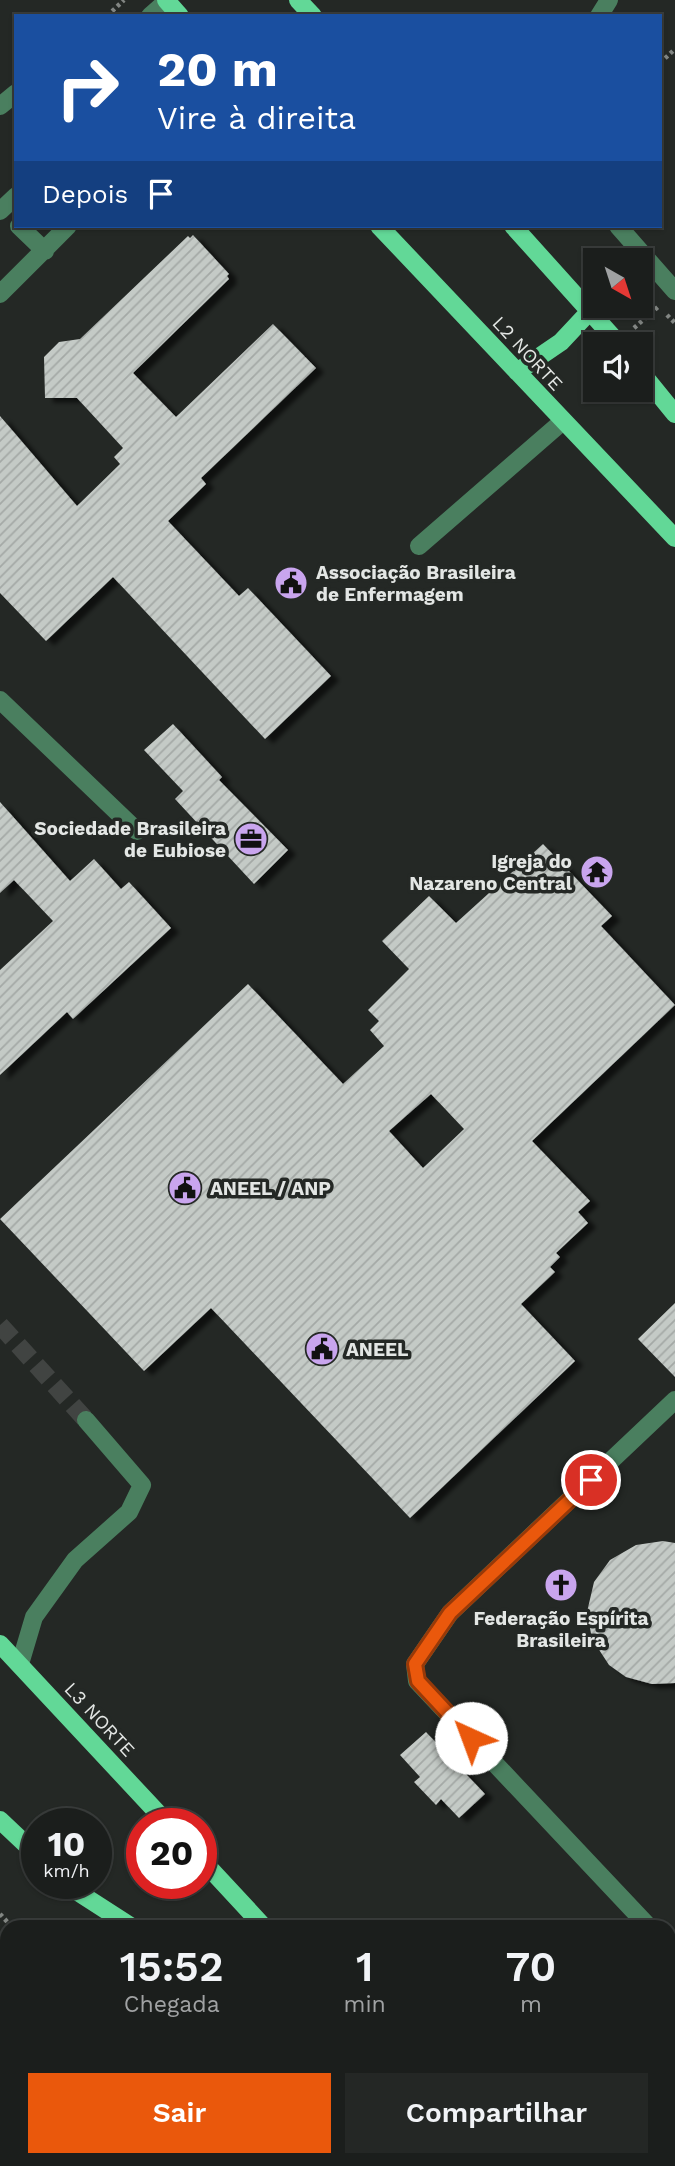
<!DOCTYPE html>
<html lang="pt">
<meta charset="utf-8">
<style>
:root{--surface:#1b1e1c;--page:#242725;--text:#f1f3f6;--muted:#a0a2a3;--line:#393c3b;--accent:#ea580c}
body{margin:0;font-family:"Work Sans",sans-serif;background:var(--page);color:var(--text);height:100vh;display:flex;flex-direction:column;font-size:26px;white-space:nowrap}
*{box-sizing:border-box;margin:0}
p{font-size:23px;color:var(--muted)}
.icon{flex:none;width:38px;height:38px;fill:none;stroke:currentColor;stroke-width:2;stroke-linecap:round;stroke-linejoin:round}
.map{position:relative;flex:1;overflow:hidden}
.details{position:absolute;left:0px;top:1920px;width:676px;height:247px;display:flex;flex-direction:column;background:var(--surface);border-radius:21px 21px 0 0;box-shadow:0 2px 5px #0004,0 0 0 2px var(--line)}
.details>*{flex:none}
.hud{position:absolute;left:14px;top:14px;width:648px;height:214px;border-radius:0px;box-shadow:0 2px 5px #0004,0 0 0 2px var(--line);background:#1a4fa0;color:#fff;overflow:hidden}
.needle{width:46px;rotate:141deg}
.fabs{position:absolute;left:583px;top:248px;display:grid;gap:14px}
.fabs a{display:grid;place-items:center;width:70px;height:70px;border-radius:0px;background:var(--surface);box-shadow:0 2px 5px #0004,0 0 0 2px var(--line);font-size:35px}
.speed{position:absolute;left:21px;top:1808px;display:flex;gap:14px;font-size:35px;font-weight:700;text-align:center}
.speed>*{display:grid;place-content:center;width:91px;height:91px;border-radius:50%;background:var(--surface);box-shadow:0 2px 5px #0004,0 0 0 2px var(--line);line-height:1}
.speed small{font-size:18px;font-weight:400}
.speed .limit{border:10px solid #d22;background:#fff;color:#111}
.pin{position:absolute;display:grid;place-items:center;width:60px;height:60px;color:#fff;margin:-30px;border:4px solid #fff;border-radius:50%;box-shadow:0 2px 7px #0007}
.me{position:absolute;width:77px;margin:-38px;rotate:317deg;stroke-linejoin:round;filter:drop-shadow(0 0 5px #0008)}
.turn{display:flex;align-items:center;gap:24px;height:147px;padding:0 28px;font-size:32px}
.turn .icon{width:91px;height:91px;stroke-width:2.5}
.turn b{display:block;font-size:49px;line-height:60px}
.then{display:flex;align-items:center;height:66px;padding:0 28px;background:#0003;gap:14px;font-size:26px}
.eta{display:flex;justify-content:space-evenly;align-items:center;height:119px;text-align:center}
.eta b{font-size:42px;font-weight:600;line-height:49px}
.primary-button{display:flex;gap:14px;margin-top:auto;padding:14px 28px}
.primary-button a{flex:1;height:80px;border-radius:0px;background:var(--accent);color:#fff;font-size:28px;font-weight:600;line-height:80px;text-align:center}
.primary-button a+a{background:var(--page);color:var(--text)}
.map>svg:first-child{display:block}
</style>
<div class="map">
<svg width="675" height="2166" viewBox="0 0 675 2166">
<defs>
<pattern id="building-hatch" width="6" height="6" patternUnits="userSpaceOnUse" patternTransform="scale(1.75)"><rect width="6" height="6" fill="#c4cac6"/><path d="M-1 1l2-2M0 6l6-6M5 7l2-2" fill="none" stroke="#a4a9a6"/></pattern>
<filter id="shadow"><feDropShadow dx="8" dy="4.5" stdDeviation="2" flood-color="#0009"/></filter>
</defs>
<rect width="100%" height="100%" fill="#242825"/>
<path fill="url(#building-hatch)" fill-rule="evenodd" filter="url(#shadow)" d="M193,235L229,274L227,276L229,279L133,373L176,417L273,324L316,368L201,478L206,484L168,521L239,596L248,588L331,676L265,739L113,577L46,641L0,593V416L77,506L120,464L114,457L123,448L77,398H45L44,357L59,342L80,339L188,236L190,238Z
M173,724L222,777L219,780L288,850L254,884L175,799L183,791L144,750Z
M0,802L70,881L94,859L121,889L129,882L171,928L73,1019L67,1012L0,1075V970L53,921L14,880L0,893Z
M543,844L612,916L601,926L675,1005L532,1141L590,1201L578,1212L588,1223L556,1253L560,1257L550,1267L555,1272L521,1304L575,1361L410,1518L211,1308L144,1371L0,1219L248,984L343,1084L384,1046L370,1030L379,1021L368,1010L409,969L382,941L429,896L456,923ZM431,1094L464,1129L423,1168L389,1131Z
M675,1303V1377L638,1339Z
M663,1541L675,1543V1683L652,1684L626,1677L609,1665L592,1639L587,1612L594,1582L610,1560L636,1545Z
M426,1732L485,1794L459,1818L441,1799L436,1805L414,1782L420,1777L400,1755Z"/>
<g fill="none" stroke-linecap="round" stroke-linejoin="round">
<path stroke="#414442" stroke-width="18" stroke-dasharray="18 9" stroke-linecap="butt" d="M0,1325L86,1420"/>
<path stroke="#828683" stroke-width="4.5" stroke-dasharray="3.5 3.5" stroke-linecap="butt" d="M107,16L124,0
M660,63L675,49
M667,315L675,323
M634,328L659,306
M0,1914L12,1927
M228,2160L234,2166"/>
<path stroke="#4a7f5f" stroke-width="18" d="M150,16L167,1
M599,16L609,0
M0,106L16,93
M0,211L16,196
M19,226L45,251
M618,226L675,291
M0,294L68,226
M419,546L563,421
M0,700L137,831
M20,1664L34,1617L75,1560L129,1512L142,1485L86,1420
M649,1927L417,1681L415,1664L450,1613L675,1400
M668,1947L675,1954"/>
<path stroke="#62d897" stroke-width="18" d="M166,0L180,16
M298,0L313,16
M379,226L675,538
M513,226L620,345
M640,371L675,414
M517,372L561,342L590,311
M0,1644L168,1824
M0,1820L37,1855
M201,1859L264,1927
M73,1889L132,1927
M312,2160L318,2166
M476,2160L484,2166"/>
</g>
<g fill="none" stroke-linecap="round" stroke-linejoin="round">
<defs>
<path id="route" d="M471,1738L418,1681L415,1664L450,1613L591,1480"/>
</defs>
<use href="#route" stroke="#983908" stroke-width="18"/>
<use href="#route" stroke="#ea580c" stroke-width="12"/>
</g>
<defs>
<symbol id="civic-disc" viewBox="-11 -11 22 22"><circle r="9.5" fill="#c9a5ee" stroke="#242825"/><path d="M-.6-6.5H3V-4.5H.6V-3L4-1V1h2V6H-6V1h2V-1L-.6-3ZM-1.2 2.5V6h2.4V2.5Z" fill="#111"/></symbol>
<symbol id="office-disc" viewBox="-11 -11 22 22"><circle r="9.5" fill="#c9a5ee" stroke="#242825"/><path d="M-6-3h4V-5.5h4V-3h4V5H-6ZM-1-4.5V-3h2v-1.5ZM-6 0V1H6V0Z" fill="#111"/></symbol>
<symbol id="temple-disc" viewBox="-11 -11 22 22"><circle r="9.5" fill="#c9a5ee" stroke="#242825"/><path d="M0-6L5-2H3V0L6.5 2.5H4V6H1.5V3h-3V6H-4V2.5H-6.5L-3 0V-2H-5Z" fill="#111"/></symbol>
<symbol id="church-disc" viewBox="-11 -11 22 22"><circle r="9.5" fill="#c9a5ee" stroke="#242825"/><path d="M-1.2-6h2.4v3.5h3.3v2.4h-3.3V6h-2.4V-.1h-3.3v-2.4h3.3Z" fill="#111"/></symbol>
</defs>
<g fill-rule="evenodd">
<use href="#civic-disc" x="272" y="564" width="38" height="38"/>
<use href="#office-disc" x="232" y="820" width="38" height="38"/>
<use href="#temple-disc" x="578" y="853" width="38" height="38"/>
<use href="#civic-disc" x="166" y="1169" width="38" height="38"/>
<use href="#civic-disc" x="303" y="1330" width="38" height="38"/>
<use href="#church-disc" x="542" y="1566" width="38" height="38"/>
</g>
<g text-anchor="middle" stroke-width="7" stroke-linejoin="round" paint-order="stroke">
<g font-size="19" fill="#e3e6e4" stroke="#242825">
<text transform="translate(528 353) rotate(47)" y="7">L2 NORTE</text>
<text transform="translate(100 1719) rotate(47)" y="7">L3 NORTE</text>
</g>
<g font-size="19" font-weight="bold" fill="#e3e6e4" stroke="#242825" text-anchor="start">
<text x="316" y="579">Associação Brasileira<tspan x="316" dy="22">de Enfermagem</tspan></text>
<text x="226" y="835" text-anchor="end">Sociedade Brasileira<tspan x="226" dy="22">de Eubiose</tspan></text>
<text x="572" y="868" text-anchor="end">Igreja do<tspan x="572" dy="22">Nazareno Central</tspan></text>
<text x="210" y="1195">ANEEL / ANP</text>
<text x="346" y="1356">ANEEL</text>
<text x="561" y="1625" text-anchor="middle">Federação Espírita<tspan x="561" dy="22">Brasileira</tspan></text>
</g>
</g>
</svg>
<div class="fabs">
<a><svg class="needle" viewBox="-14 -14 28 28"><path d="M0-13l5 13h-10z" fill="#e53935"/><path d="M0 13l5-13h-10z" fill="#a0a2a3"/></svg></a>
<a><svg class="icon" aria-label="sound" viewBox="0 0 24 24"><path d="M4 9h4l5-4v14l-5-4H4zM17 9q2 3 0 6"/></svg></a>
</div>
<div class="speed"><div>10<small>km/h</small></div><div class="limit">20</div></div>
<div class="pin" style="left:591px;top:1480px;background:#d93025"><svg class="icon" aria-label="arrive" viewBox="0 0 24 24"><path d="M6 21V4h12l-3 4 3 4H6"/></svg></div>
<svg class="me" style="left:471px;top:1738px" viewBox="-20 -20 40 40"><circle r="19" fill="#fff"/><path d="M0-13L10 11 0 6-10 11z" fill="#ea580c"/></svg>
<div class="hud">
<div class="turn"><svg class="icon" aria-label="right" viewBox="0 0 24 24"><path d="M7 20v-9h11M14 6l5 5-5 5"/></svg><div><b>20 m</b>Vire à direita</div></div>
<div class="then">Depois<svg class="icon" aria-label="arrive" viewBox="0 0 24 24"><path d="M6 21V4h12l-3 4 3 4H6"/></svg></div>
</div>
<section class="details">
<div class="eta">
<div><b>15:52</b><p>Chegada</p></div>
<div><b>1</b><p>min</p></div>
<div><b>70</b><p>m</p></div>
</div>
<div class="primary-button"><a>Sair</a><a>Compartilhar</a></div>
</section>
</div>
